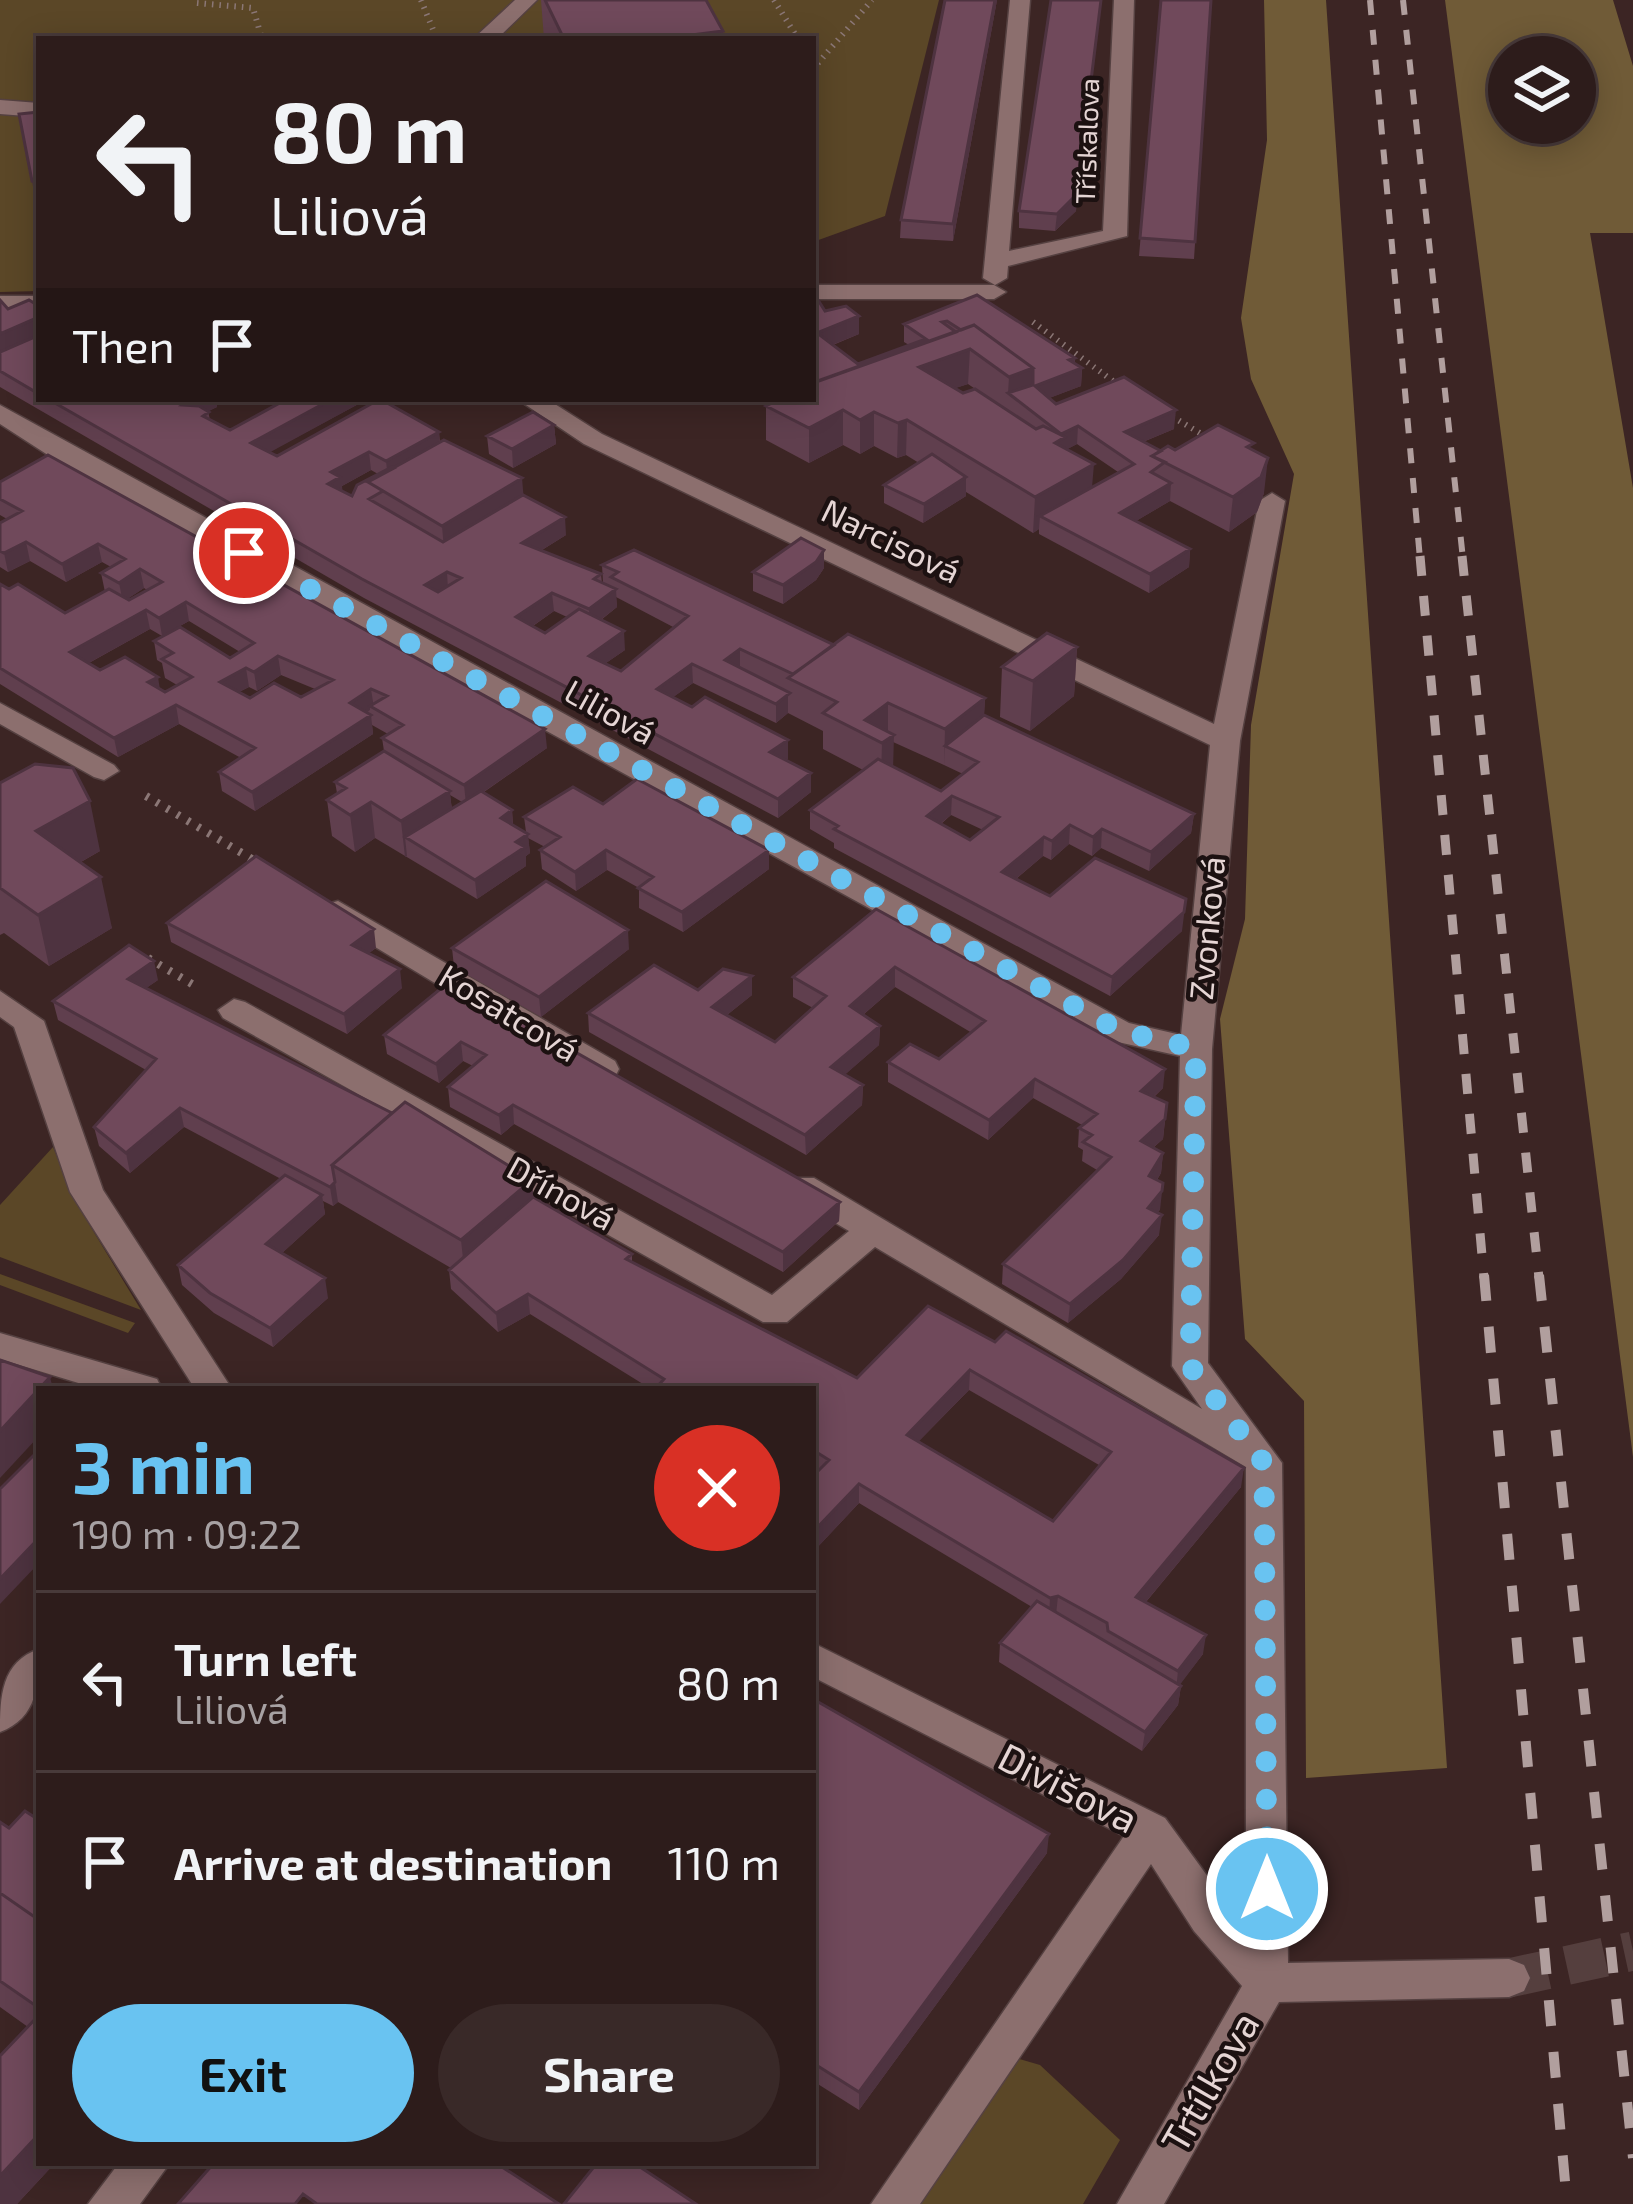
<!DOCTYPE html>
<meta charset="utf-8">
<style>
:root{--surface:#2d1c1b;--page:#392928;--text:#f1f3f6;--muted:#a7a1a3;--line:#483a3a;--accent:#69c3f1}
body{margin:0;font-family:"Exo 2",sans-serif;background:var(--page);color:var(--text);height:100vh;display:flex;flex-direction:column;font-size:45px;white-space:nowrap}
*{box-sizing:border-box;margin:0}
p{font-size:39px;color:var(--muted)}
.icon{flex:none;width:66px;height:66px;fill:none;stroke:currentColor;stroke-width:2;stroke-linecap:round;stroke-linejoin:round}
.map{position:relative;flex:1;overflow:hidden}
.side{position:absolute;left:36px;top:1386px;width:780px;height:780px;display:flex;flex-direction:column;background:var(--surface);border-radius:0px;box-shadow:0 6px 30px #0003,0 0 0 3px var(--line)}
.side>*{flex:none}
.hud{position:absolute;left:36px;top:36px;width:780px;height:366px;border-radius:0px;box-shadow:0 6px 30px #0003,0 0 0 3px var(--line);background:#2d1c1b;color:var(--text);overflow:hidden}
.fabs{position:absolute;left:1488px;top:36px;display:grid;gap:24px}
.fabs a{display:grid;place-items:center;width:108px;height:108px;border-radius:50%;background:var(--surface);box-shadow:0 6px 30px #0003,0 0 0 3px var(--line);font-size:60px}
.pin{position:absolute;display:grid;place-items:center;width:102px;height:102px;color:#fff;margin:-51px;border:6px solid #fff;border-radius:50%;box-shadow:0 3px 12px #0007}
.me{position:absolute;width:132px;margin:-66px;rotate:0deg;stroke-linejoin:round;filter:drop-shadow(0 0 9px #0008)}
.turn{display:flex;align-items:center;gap:42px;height:252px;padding:0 36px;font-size:54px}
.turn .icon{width:156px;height:156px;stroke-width:2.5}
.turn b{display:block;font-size:84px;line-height:102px}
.then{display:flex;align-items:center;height:114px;padding:0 36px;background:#0003;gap:24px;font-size:45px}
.round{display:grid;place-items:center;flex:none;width:126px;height:126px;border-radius:63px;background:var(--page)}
.summary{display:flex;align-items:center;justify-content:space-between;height:204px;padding:0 36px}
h1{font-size:72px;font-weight:700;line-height:90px;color:var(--accent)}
.cta{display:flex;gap:24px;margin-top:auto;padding:24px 36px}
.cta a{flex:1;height:138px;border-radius:72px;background:var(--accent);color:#111;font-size:48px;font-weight:700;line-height:138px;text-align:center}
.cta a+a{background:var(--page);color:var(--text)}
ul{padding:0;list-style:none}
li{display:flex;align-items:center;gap:36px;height:180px;padding:0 36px;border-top:3px solid var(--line)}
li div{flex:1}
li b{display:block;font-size:45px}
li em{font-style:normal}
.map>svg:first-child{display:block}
</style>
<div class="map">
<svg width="1633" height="2204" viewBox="0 0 1633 2204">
<rect width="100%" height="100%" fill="#3c2524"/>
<path fill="#5b4727" d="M0,0H939L885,216L813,242V39H39V291L0,292Z
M53,1147L75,1201L141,1310L0,1257V1205Z
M0,1274L135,1323L128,1333L0,1285Z
M1016,2058L1040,2065L1120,2140L1083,2204H917Z"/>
<path fill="#705b37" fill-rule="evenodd" d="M1264,0H1326L1447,1768L1306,1778L1304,1401L1245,1339L1220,1019L1245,919L1251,725L1294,474L1251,379L1241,318L1267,140Z
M1445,0H1613L1633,66V233H1590L1633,488V1457ZM1509,57H1575V123H1509Z"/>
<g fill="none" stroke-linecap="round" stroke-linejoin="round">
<path stroke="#553f3e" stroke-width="39" stroke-dasharray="39 20" stroke-linecap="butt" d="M1509,1978L1633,1951"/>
<defs>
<path id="service" d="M1010,0H1030L1009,251L1103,231L1114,0H1134L1127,236L1008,266L1007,278L995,285L983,278Z"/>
<path id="minor" d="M515,0H537L497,39H473Z
M0,100L39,103V117L0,114Z
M813,285H994L1006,292L994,299H813Z
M0,296H39V310H0Z
M517,399H547L602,434L1214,724L1259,501L1272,493L1285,501L1240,741L1212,1049L1208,1363L1282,1463L1288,1963L1509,1959L1524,1965L1530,1978L1524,1991L1509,1997L1279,2002L1164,2204H1117L1242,1986L1194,1931L1151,1864L920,2204H871L1124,1836L813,1677V1643L1165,1818L1246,1929V1467L875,1247L787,1322H763L223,1018L218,1010L234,999L245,1002L772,1295L849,1231L790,1196L785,1187L790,1178H814L1202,1409L1172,1366L1180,1056L1109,1040L68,468L0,424V405L1129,1023L1181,1035L1210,745L584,444Z
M0,703L114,765L119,771L104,780L94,777L0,724Z
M338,901L615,1061L619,1069L615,1077H591L327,918L323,911L327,904Z
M0,991L44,1021L103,1190L232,1389H195L70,1192L14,1027L0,1017Z
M0,1333L157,1379L162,1389H98L0,1359Z
M39,1649C39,1683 38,1718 0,1732C0,1697 1,1662 39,1649Z
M119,2163H170L140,2204H88Z"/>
</defs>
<use href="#service" stroke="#554141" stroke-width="3"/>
<use href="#minor" stroke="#554141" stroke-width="3"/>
<path stroke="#8b7776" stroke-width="6" stroke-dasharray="1.5 6" stroke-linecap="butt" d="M421,0L434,32
M774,0L798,39
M197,3L253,8L262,39
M813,69L872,0
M1033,322L1117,384
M1166,413L1210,439"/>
<path stroke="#8b7776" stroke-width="8" stroke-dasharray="3 9" stroke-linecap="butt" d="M146,796L257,862
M148,958L192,984"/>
<use href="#service" fill="#8c6f6e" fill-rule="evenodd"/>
<use href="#minor" fill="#8c6f6e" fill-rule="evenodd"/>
<path stroke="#b19f9e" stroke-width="6" stroke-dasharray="15 15" stroke-linecap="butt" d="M1370,0L1420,559
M1403,0L1463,559"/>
<path stroke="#b19f9e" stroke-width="9" stroke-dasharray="20 20" stroke-linecap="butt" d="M1420,556L1484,1278
M1462,556L1539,1278"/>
<path stroke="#b19f9e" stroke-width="10" stroke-dasharray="26 26" stroke-linecap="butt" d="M1484,1275L1567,2204
M1539,1275L1633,2158"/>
</g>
<path fill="#603f4e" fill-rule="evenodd" d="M541,0H706L723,31L724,39H544Z
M945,0H997L953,241L900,238L901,220Z
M1161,0H1211L1194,259L1139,256Z
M1019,211H1076L1055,231L1019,228Z
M977,295L1075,358V363L1082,368L1081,386L1049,398L1056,404L1174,429L1143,442L1161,451L1253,450L1264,493L1257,512L1229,532L1170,501L1136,521L1190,549L1189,567L1149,593L1039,534V529L1033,533L966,492V496L923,523L884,503V485L919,463L906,455L897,458L874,446L860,454L843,445L809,463L766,440V406L813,399L825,311L859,316V334L833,345L858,364L909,345L904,342V324ZM968,384L990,399L963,393L955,388ZM1077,444L1118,472L1092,487L1067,449Z
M0,300L8,309L39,306V399H216L217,407L208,411L210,420L230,430L364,401L269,452L277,456L439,432L440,443L523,495L566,535L542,550L601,574L602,583H603L602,565L985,698L984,715L1194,814L1191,833L1149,871L1101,848L1092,856L1069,844L1051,860L1043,856L1016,879L1050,896L1182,931L1110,996L834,848V843L810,829V810L863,770L823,749V731L788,713L776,723L693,683L673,697L788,759L786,760L811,792L778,818L364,598L0,387ZM371,470L378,474L352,496L342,491V486ZM616,597L675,628L621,671L606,663L625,650L601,620L617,607ZM554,611L567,617L545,633L533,626ZM893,742L944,765L963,774L941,791L893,767ZM951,815L983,830L970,840L941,824Z
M554,425L556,444L513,468L489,454L487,436Z
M0,482L547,748L484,792L512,810L513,825L526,832L524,817L603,804L769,869L683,932L639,908V888L607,870L576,891L542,869L540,850L545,847L528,838L530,853L526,856V866L477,899L375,838L355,852L332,836L327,800L337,793L335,782L384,751L382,738L388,734L372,725L373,734L255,811L222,791L219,772L241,758L179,724L118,757L0,684V584L65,613L105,592L101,573L111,567L102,562L66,582L30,561L8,572L0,567V523L7,519L0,515ZM144,588L147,590L129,600L127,599ZM189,621L240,652L230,658L154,641L157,660L162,663L165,678L177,685L165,692L100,670L89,663L150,629L162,636ZM281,675L315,689L301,697L250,698L239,692L249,687L257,691ZM450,795L462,802L452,809Z
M824,568L816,580L783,604L753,591V572Z
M1077,647L1074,696L1030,731L1000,717L1002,667Z
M0,783L100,851L81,862L112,928L49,966L4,933L0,935Z
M876,909L1163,1088L1154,1097L1167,1103L1163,1139L1153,1148L1163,1153L1161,1173L1157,1180L1159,1235L1121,1279L1068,1323L1002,1284L1003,1264L1097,1170L1082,1161L1083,1150L1078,1147L1079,1128L1082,1125L1033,1098L988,1140L888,1082V1062L939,1059L972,1033L895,987L863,1015L880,1026L879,1045L844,1075L863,1085L862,1105L806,1155L589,1032L588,1013L698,990L752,995L727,1015L775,1042L813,1008L793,997V977Z
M167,923L376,948L369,953L402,988L347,1034L171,942Z
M452,948L629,949L541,1017L454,967Z
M158,980L146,988L392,1113L532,1180L533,1197L632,1254V1262L857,1378L928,1306L1241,1487L1146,1602L1203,1654L1179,1685L1181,1686L1178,1705L1142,1751L999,1662L1000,1643L1032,1607L859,1503L813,1552V1476L817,1472L813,1470V1389H651L530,1314L498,1332L451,1289L449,1270L451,1268L338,1202L333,1206L323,1201L325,1214L282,1253L328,1298L273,1347L214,1313L182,1285L178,1265L281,1179L184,1127L130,1173L99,1146L94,1127L146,1070L58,1020L53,1001ZM969,1390L1099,1465L1053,1521L918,1442Z
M450,981L840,1202L839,1221L783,1272L514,1124L501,1135L450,1107L448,1087L473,1066L463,1061L439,1083L387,1054L384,1035Z
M813,1699L1047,1853L859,2110L813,2081Z
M39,1820V2163H55L17,2204H0L28,2027L0,2007V1822L9,1828Z"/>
<path fill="#4e3340" d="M995,0H997L953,241V224Z
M1101,0L1076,211L1055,231L1057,214Z
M723,31L724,39H660Z
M39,180V220L32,181Z
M859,316V334L817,351V333Z
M39,317V354L0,372V334Z
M970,349L968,384L918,401L815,398Z
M1075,358L1074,371L1082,368L1081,386L1034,404L1035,386L1069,360Z
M1033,368L1031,403L1008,393L1009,377Z
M194,399H216L217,407L186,423L183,405Z
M332,399H363L364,401L254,461L251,443Z
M843,410V445L809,463V428Z
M1176,410L1174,429L1123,450L1125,432Z
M874,412V446L860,454V420Z
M907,420L906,455L897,458L898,423Z
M554,425L556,444L513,468L512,449Z
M1078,426L1077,444L1064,451L1055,443L1061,434Z
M439,432L440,450L388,479L386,461Z
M369,452L371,470L342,486L343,496L328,484L331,472Z
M1268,458L1264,493L1257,512L1229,532L1233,497Z
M1094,464L1091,499L1040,516L1039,529L1033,533L1035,497Z
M966,477V496L923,523L924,504Z
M522,478L525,513L445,561L442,526Z
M1171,483L1170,501L1119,531L1120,513Z
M565,517L566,535L524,561L522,543Z
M26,542L30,561L8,572L4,553Z
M98,544L102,562L66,582L62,564Z
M1190,549L1189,567L1149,593L1150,574Z
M824,550V568L816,580L783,604V585Z
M140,569L144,588L123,602L119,583Z
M447,572L448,590L427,603L425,585Z
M616,589L617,607L590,628L589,609Z
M552,593L554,611L518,636L516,617Z
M186,602L189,621L162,636L159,618Z
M146,610L150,629L74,671L70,652Z
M624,631L625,650L590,674L589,656Z
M1077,647L1074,696L1030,731L1033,681Z
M740,649V668L725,660Z
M278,656L281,675L257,691L254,672Z
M692,664L693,683L658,708L657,689Z
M246,668L249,687L223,700L220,682Z
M158,677L161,696L148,682Z
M371,689L374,708L370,706V710L353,722L350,703Z
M788,695V713L776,723V704Z
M985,698L983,734L945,746L944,765L945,729Z
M888,703V739L865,720Z
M176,705L179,724L118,757L114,738Z
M371,715L373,734L255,811L252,792Z
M545,729L547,748L466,804L464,785Z
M894,735L893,771L881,779L882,743Z
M788,740V759L770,771V752Z
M811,773V792L778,818V799Z
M450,791L453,827L405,837L407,856L405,857L401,821Z
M952,796L951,815L926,835L927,816Z
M90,801L100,851L47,881L36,831Z
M371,802L375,838L355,852L350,815Z
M512,810L513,829L501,818Z
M1194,814L1191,833L1149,871L1151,852Z
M1070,825L1069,844L1051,860L1052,841Z
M1102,829L1101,848L1092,856L1093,837Z
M528,834L530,853L526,856V866L477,899L475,880L516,842Z
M1044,837L1043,856L1001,891L1002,872Z
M606,850L607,870L576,891L575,872Z
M769,850V869L683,932L682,912Z
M101,877L112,928L49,966L38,915Z
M1186,899L1182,931L1110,996L1112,977Z
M374,929L376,948L354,964L352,945Z
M628,930L629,949L541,1017L539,997Z
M154,961L158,980L132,998L128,979Z
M895,967V987L850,1026V1006Z
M400,969L402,988L347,1034L344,1014Z
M752,976V995L713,1026L712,1007Z
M880,1026L879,1045L831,1087V1067Z
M461,1042L463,1061L439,1083L436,1064Z
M1165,1069L1163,1088L1139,1110L1141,1091Z
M1035,1079L1033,1098L988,1140L989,1120Z
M863,1085L862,1105L806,1155L805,1135Z
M513,1105L514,1124L501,1135L499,1115Z
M180,1108L184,1127L130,1173L126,1153Z
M1165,1119L1163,1139L1139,1160L1141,1141Z
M1163,1153L1161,1173L1147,1195L1149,1176Z
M532,1180L535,1217L465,1277L461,1240Z
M335,1182L338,1202L333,1206L330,1187Z
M1163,1183L1160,1210L1146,1227L1148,1208Z
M322,1195L325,1214L270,1264L266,1244Z
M840,1202L839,1221L783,1272V1252Z
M1162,1215L1159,1235L1121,1279L1068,1323L1070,1304Z
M325,1278L328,1298L273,1347L270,1328Z
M528,1294L530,1314L498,1332L496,1313Z
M970,1370L969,1390L906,1454L907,1435Z
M50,1377L53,1389H39V1436L0,1478V1431Z
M1244,1468L1241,1487L1134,1616L1136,1597Z
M859,1484V1503L813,1552V1532Z
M39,1538V1563L0,1604V1579Z
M1058,1596L1056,1615L1049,1617L1050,1598Z
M1206,1635L1203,1654L1176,1690L1178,1671Z
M1181,1686L1178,1705L1142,1751L1145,1732Z
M1049,1834L1047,1853L859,2110V2092Z
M39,2134V2163H55L17,2204H0V2176Z"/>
<path fill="#70495b" stroke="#4e3340" stroke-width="3" fill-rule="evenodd" d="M545,0H706L723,31L660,39H564Z
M945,0H995L953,224L901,220Z
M1051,0H1101L1077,194L1057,214L1019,211Z
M1161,0H1211L1195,242L1140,238Z
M39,112V180L32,181L19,114Z
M813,292L825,311L846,306L859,316L817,333L858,364L926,339L904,324L977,295L1075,358L1069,360L1082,368L1035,386L1056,404L1124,377L1176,410L1125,432L1161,451L1152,456L1165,462L1151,472L1171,483L1120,513L1190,549L1150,574L1040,516L1134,464L1078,426L1061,434L1008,393L1033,385V368L974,325L961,330L947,321L942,322L956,332L813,383Z
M0,300L8,309L29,300L39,306V317L0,334Z
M974,325L1033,368L1009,377L970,349L919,367L963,393L975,389L1036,429L1043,426L1065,437L1055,443L1094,464L1035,497L907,420L898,423L874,412L860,420L843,410L809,428L766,406L780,399H813V383L815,382Z
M39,335V394L0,371V352Z
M48,399H194L183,405L199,406L209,412L203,416L230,430L287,399H332L251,443L277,456L380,399L439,432L386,461L369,452L331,472L340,477L328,484L352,496L357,485L392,467L394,468L368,482L383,491L369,499L443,542L523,495L565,517L522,543L601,574L594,579L616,589L589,609L552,593L516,617L545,633L579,609L624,631L589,656L621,671L688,616L611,577L618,572L602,565L634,550L834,645L793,674L740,649L725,660L790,693L776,704L692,664L657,689L692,707L705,697L788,740L770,752L811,773L778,799L362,579ZM447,572L461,578L438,592L425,585Z
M533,412L554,425L512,449L487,436Z
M1218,425L1254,443L1247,447L1268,458L1261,477L1233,497L1152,456L1168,446L1175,450Z
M444,440L522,478L442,526L368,482Z
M932,454L966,477L924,504L884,485Z
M48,455L545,729L464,785L382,738L403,725L370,706L387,696L371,689L350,703L371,715L252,792L219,772L255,748L176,705L114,738L0,668V584L9,589L18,584L65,613L109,589L129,600L162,582L140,569L119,583L101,573L125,559L98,544L62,564L26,542L4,553L0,551V523L22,511L0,499V482ZM186,602L254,643L230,658L180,627L154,641L173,653L162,659L192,677L165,692L148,682L158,677L125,657L100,670L70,652L146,610L159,618ZM278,656L333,680L301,697L274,683L250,698L220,682L246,668L254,672Z
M801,538L824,550L816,562L783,585L753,572Z
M1047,633L1077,647L1033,681L1002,667Z
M848,634L985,698L945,729L888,703L865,720L894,735L882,743L823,713L837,702L788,678Z
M984,715L1194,814L1151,852L1102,829L1093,837L1070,825L1052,841L1044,837L1002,872L1050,896L1095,858L1186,899L1184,912L1112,977L834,829L838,826L810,810L878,759L941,791L978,762L945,746ZM952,796L999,817L970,840L927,816Z
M384,751L450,791L401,821L371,802L350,815L327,800L346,788L335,782Z
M35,764L73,768L90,801L36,831L101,877L38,915L0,888V783Z
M637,779L769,850L682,912L638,888L653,877L606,850L575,872L540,850L560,837L524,817L573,787L603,804Z
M481,791L512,810L501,818L528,834L516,842L525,847L475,880L405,837Z
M256,856L374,929L352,945L400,969L344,1014L167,923Z
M546,881L628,930L539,997L452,948Z
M876,909L1165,1069L1141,1091L1167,1103L1165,1119L1141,1141L1163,1153L1149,1176L1163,1183L1162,1191L1148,1208L1162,1215L1123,1260L1070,1304L1003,1264L1111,1157L1083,1142L1092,1135L1079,1128L1097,1114L1035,1079L989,1120L888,1062L910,1044L939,1059L985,1021L895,967L850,1006L880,1026L831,1067L863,1085L805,1135L588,1013L654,965L698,990L723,969L752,976L712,1007L775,1042L826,996L793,977Z
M129,945L154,961L128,979L392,1113L332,1165L335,1182L330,1187L180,1108L126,1153L94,1127L156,1059L53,1001Z
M450,981L840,1202L783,1252L513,1105L499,1115L448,1087L486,1055L461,1042L436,1064L384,1035Z
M405,1102L532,1180L461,1240L332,1165Z
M285,1175L322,1195L266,1244L325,1278L270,1328L210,1293L178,1265Z
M533,1197L632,1254L626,1259L857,1378L928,1306L995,1342L1006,1331L1244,1468L1136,1597L1206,1635L1178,1671L1108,1631L1107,1623L1058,1596L1050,1598L859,1484L813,1532V1476L829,1460L813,1450V1389H655L664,1379L528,1294L496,1313L449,1270ZM970,1370L1111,1452L1053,1521L907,1435Z
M0,1360L50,1377L0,1431Z
M39,1450V1538L0,1579V1489Z
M1037,1601L1181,1686L1145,1732L1000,1643Z
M813,1699L1049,1834L859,2092L813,2063Z
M25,1811L39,1820V1920L0,1893V1822L9,1828Z
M0,1893L39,1920V2008L0,1981Z
M39,2015V2134L0,2176V2056Z
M214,2163H496L559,2204H317L303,2194L295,2204H178Z
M597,2163H634L696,2204H564Z"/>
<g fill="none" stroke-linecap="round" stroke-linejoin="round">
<path stroke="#69c3f1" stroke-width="21" stroke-dasharray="0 37.8" d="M244,553L1120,1031L1196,1048L1190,1366L1264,1463L1267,1889"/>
</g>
<g text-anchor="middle" stroke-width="9" stroke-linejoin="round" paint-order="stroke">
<g font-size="27" fill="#e5d5d4" stroke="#1c1111">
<text transform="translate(1088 141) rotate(-88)" y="9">Třískalova</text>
</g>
<g font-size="33" fill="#e5d5d4" stroke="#1c1111">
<text transform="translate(891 541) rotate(26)" y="12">Narcisová</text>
<text transform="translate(610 712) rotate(29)" y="12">Liliová</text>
<text transform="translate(1207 928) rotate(-85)" y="12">Zvonková</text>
<text transform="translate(509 1013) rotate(31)" y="12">Kosatcová</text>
<text transform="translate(561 1193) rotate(29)" y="12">Dřínová</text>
</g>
<g font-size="39" fill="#e5d5d4" stroke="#1c1111">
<text transform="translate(1068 1788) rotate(27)" y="14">Divišova</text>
<text transform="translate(1210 2082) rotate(-60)" y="14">Trtílkova</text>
</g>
</g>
</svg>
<div class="fabs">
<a><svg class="icon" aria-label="layers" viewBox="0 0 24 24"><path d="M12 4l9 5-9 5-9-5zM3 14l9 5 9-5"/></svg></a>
</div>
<div class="pin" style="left:244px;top:553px;background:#d93025"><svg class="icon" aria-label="arrive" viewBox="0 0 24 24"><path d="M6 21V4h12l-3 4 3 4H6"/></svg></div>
<svg class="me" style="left:1267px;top:1889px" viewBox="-20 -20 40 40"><circle r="17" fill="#69c3f1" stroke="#fff" stroke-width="3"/><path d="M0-11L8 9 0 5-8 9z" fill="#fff"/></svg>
<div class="hud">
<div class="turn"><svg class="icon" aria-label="left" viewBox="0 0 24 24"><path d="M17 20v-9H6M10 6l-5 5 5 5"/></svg><div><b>80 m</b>Liliová</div></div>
<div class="then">Then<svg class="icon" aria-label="arrive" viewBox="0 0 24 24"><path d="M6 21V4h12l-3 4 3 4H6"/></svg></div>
</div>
<section class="side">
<div class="summary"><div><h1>3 min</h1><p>190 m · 09:22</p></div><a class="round" style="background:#d93025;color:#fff"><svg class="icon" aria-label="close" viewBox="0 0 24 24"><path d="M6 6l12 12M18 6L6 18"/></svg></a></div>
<ul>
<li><svg class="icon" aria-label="left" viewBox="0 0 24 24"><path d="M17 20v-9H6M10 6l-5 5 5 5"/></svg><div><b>Turn left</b><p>Liliová</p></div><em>80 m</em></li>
<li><svg class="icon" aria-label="arrive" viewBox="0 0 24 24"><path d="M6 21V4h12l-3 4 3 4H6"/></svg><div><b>Arrive at destination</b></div><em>110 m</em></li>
</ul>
<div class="cta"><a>Exit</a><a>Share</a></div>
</section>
</div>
